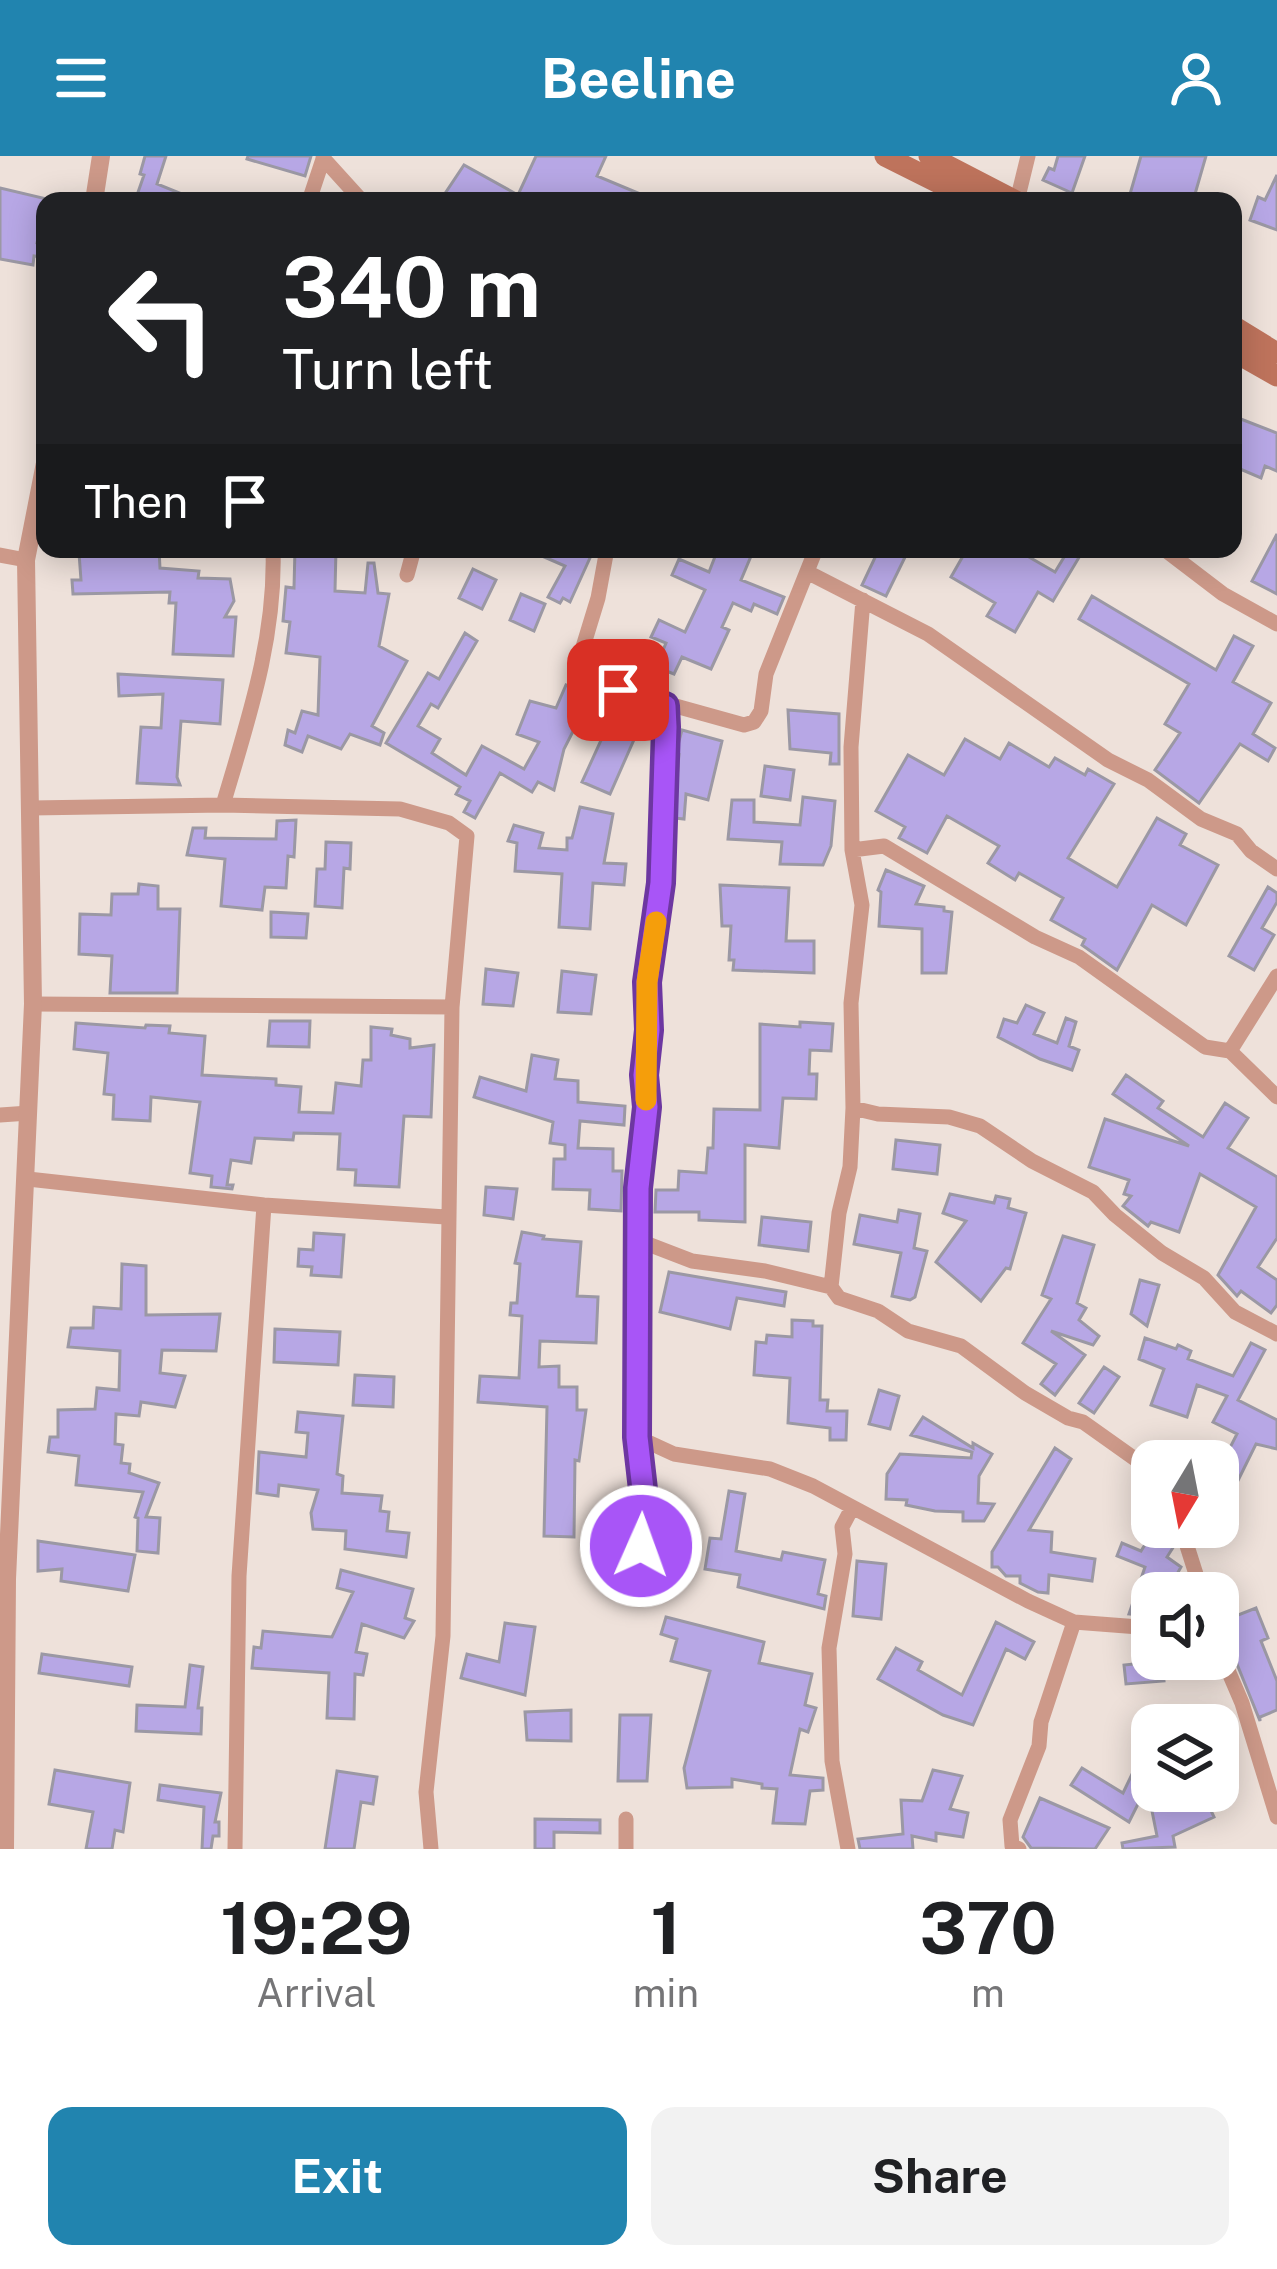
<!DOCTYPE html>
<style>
:root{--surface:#fff;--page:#f2f2f2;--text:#202124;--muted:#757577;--accent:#2184af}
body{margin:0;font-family:"Public Sans",sans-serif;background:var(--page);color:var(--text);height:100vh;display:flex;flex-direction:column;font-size:45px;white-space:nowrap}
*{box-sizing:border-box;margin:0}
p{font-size:39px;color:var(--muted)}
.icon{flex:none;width:66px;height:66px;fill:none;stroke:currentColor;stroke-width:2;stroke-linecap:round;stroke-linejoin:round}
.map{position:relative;height:1693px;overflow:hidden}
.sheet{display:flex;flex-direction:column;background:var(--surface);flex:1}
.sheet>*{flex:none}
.top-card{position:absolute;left:36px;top:36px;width:1206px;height:366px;border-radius:24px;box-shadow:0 6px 30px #0003;background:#202124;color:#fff;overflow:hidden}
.needle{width:78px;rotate:190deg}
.buttons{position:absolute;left:1131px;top:1284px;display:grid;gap:24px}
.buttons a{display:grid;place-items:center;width:108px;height:108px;border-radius:24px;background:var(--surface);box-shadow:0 6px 30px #0003;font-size:60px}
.pin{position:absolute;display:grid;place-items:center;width:102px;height:102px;color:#fff;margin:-51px;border-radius:24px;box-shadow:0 6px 18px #0006}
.me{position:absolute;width:132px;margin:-66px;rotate:2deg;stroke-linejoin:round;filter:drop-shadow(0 0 9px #0008)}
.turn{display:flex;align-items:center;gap:42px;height:252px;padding:0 48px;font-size:54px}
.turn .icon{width:156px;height:156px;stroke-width:2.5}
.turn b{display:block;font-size:84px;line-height:102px}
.then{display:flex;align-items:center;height:114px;padding:0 48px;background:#0003;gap:24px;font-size:45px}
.eta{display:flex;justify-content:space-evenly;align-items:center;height:204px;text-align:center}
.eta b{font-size:72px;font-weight:700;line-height:84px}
.action{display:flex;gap:24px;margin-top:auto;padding:24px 48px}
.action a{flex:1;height:138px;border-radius:24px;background:var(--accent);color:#fff;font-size:48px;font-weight:700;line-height:138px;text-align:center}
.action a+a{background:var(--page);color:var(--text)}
header{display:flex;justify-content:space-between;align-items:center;height:156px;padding:0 48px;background:var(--accent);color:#fff;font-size:54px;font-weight:700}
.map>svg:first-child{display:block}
</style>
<header><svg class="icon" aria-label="menu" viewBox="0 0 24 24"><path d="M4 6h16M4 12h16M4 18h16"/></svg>Beeline<svg class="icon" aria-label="person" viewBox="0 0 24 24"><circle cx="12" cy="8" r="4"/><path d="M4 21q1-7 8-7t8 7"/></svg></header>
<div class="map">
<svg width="1277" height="1693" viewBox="0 0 1277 1693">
<rect width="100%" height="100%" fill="#eee1da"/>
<path fill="#b7a7e5" stroke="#9b98a4" stroke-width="3" d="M145,0H166L157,28L199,45H135L144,19L140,18Z
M248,0H311L305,20L247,3Z
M536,0H606L597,20L657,45H440L464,9L518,39Z
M1058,0H1085L1072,37L1043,24L1049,12L1054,14Z
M1141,0H1206L1193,45H1128Z
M1277,19V74L1250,64L1258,41L1265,44Z
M0,32L47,43L37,87L44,89L42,101L34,100L33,109L0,103Z
M1233,260L1277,277V315L1265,310L1261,322L1233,310Z
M1277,378V438L1252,425Z
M97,393H159L160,412L199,415L198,422L230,423L234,445L225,461H236L233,500L173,498L176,447H169L170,436L73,438L72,424H81L79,397L97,398Z
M295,393H336L335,435L365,437L368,407H374L378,437L389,438L379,490L407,505L372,570L384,577L380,589L350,578L341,593L308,580L302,596L285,589L288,574L295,577L302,555L318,559L320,501L286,497L290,466L283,465L286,431L294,432Z
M526,393H594L570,446L563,442L560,447L548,441L565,410Z
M718,393H754L741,424L784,441L777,458L754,448L751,455L733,447L722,471L729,474L711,513L682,501L674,518L656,511L666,487L651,481L659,464L685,476L705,434L672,419L679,403L709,416Z
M879,393H909L886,440L862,429Z
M967,393H1015L1055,416L1069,393H1084L1053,445L1038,436L1015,476L987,460L995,447L951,421Z
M473,413L496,424L482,453L459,442Z
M521,438L545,448L534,475L510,464Z
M1092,440L1216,514L1234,480L1253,490L1233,526L1271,547L1253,578L1275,592L1268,605L1240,588L1199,647L1155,614L1180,577L1165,568L1189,528L1079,463Z
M465,477L477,485L438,552L431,548L418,570L440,583L432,597L466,619L482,590L524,613L539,586L517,578L530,545L556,552L566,529L591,540L564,593L554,634L538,626L532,636L500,617L475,662L464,656L470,645L456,638L460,631L386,587L428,517L439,523Z
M118,518L223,524L220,568L181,565L177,621L180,629L137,627L141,571L161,572L163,538L119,540Z
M788,554L839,558V608H830L831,597L790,593Z
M613,558L640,570L610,638L582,626Z
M682,574L722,585L708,644L686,638L684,663L674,662L679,598L676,596Z
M965,583L1000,603L1009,587L1049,611L1055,602L1085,619L1088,613L1114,628L1068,702L1117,731L1157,662L1186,678L1180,689L1218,709L1186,769L1152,749L1117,814L1082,789L1085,783L1051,764L1063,742L1019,717L1015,724L988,707L999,690L947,660L927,697L899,682L905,671L876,655L908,599L944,619Z
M765,610L794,614L790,644L761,640Z
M803,641L835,645L831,690L823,709L780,708L782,686L728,683L732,644H754V666L800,669Z
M580,651L613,658L604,707L626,708L624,729L593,727L590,773L559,771L562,718L515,715L517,687L508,685L514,669L543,677L539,692L567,694V682H572Z
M296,664L294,701L288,700L286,732L265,731L262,754L221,750L225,703L187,699L193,672H206L205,682L276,683L277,665Z
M326,686L351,687L350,713L344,712L342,752L315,750L317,713H325Z
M886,714L924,730L916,748L944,751V755L952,756L946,817H922V773L879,770L881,736L878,734Z
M139,728L158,730V753H180L177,837H110L112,800L79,798L80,758L111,759L112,738H138Z
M720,729L789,732L786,785H814V817L733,814L734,804H729L731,770H722Z
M1268,731L1277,737V746L1262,772L1274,779L1254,814L1229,800Z
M271,756L308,758L306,782L271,781Z
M486,813L518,817L513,850L483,848Z
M562,815L596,819L591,858L558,856Z
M1026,849L1044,857L1034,878L1057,887L1066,862L1076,866L1069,890L1079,894L1072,914L1040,903L998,881L1004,863L1017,867Z
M270,865H310L309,891L268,890Z
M800,866L833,868L831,895L810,894L809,918H817L816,943L783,942L779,992L745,989V1066L699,1064V1056H655L656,1034H678L679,1015L706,1017L708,992H713L714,953L760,954V868L800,871Z
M76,867L145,872L146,869L170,870L169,877L205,880L202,919L276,923V929L301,931L299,956L333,957L336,927L361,930L363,904H371V871L392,873L391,879L410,883V892L434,889L431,961L404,960L399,1031L355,1029L356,1014L338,1013L340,978L294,977L293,984L255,982L251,1007L231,1004L227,1029H233L232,1033L211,1031L212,1020L190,1017L200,946L151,941L150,965L113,963L114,939L104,938L108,897L74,893Z
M532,899L558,904L555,923L578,925V946L625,950L624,969L580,965L578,992L613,993V1015H622L621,1055L589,1053L590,1034L553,1033L554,1003H565V989L550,987L553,966L474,941L480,921L526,935Z
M1126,919L1163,945L1158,952L1203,981L1225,947L1248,962L1228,992L1277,1021V1082L1258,1111L1277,1124V1149L1271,1157L1241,1135L1237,1140L1218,1119L1256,1051L1200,1018L1179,1076L1151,1066L1148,1070L1123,1050L1131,1040L1124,1038L1129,1024L1089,1011L1105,963L1189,990L1113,938Z
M896,984L940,989L937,1018L893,1013Z
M486,1031L517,1033L513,1063L484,1059Z
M950,1038L994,1047L996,1040L1010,1043L1008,1052L1026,1057L1010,1113L1006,1112L981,1145L936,1106L966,1065L943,1057Z
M899,1054L920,1058L914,1092L927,1095L915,1141L910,1144L892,1140L901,1097L854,1088L860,1059L897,1066Z
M762,1061L811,1066L808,1095L759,1089Z
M522,1076L544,1080L543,1083L581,1086L577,1140L598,1141L596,1187L540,1185L539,1211L559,1210V1231H577V1254H586L579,1305L575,1304L574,1381L544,1380L547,1251L478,1246L480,1220L519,1222L522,1160L510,1159L511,1147H517L520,1108L515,1107Z
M314,1077L344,1079L341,1121L311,1119L312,1111L298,1110L299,1093L313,1094Z
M1063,1080L1094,1089L1077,1147L1086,1152L1079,1164L1099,1180L1093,1189L1051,1175L1085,1199L1055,1239L1041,1228L1056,1208L1023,1187L1051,1143L1042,1139Z
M122,1108L146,1110V1159L220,1158L216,1195L162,1194L160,1217L185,1220L175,1251L141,1246L139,1260L116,1258L115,1288L123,1289L121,1307L130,1308L129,1317L159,1327L146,1361L160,1362L158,1397L137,1395L138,1362L135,1361L143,1336L76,1329L79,1300L48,1296L50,1281H58V1254L95,1253L97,1232L119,1234L120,1195L68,1191L71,1172H93L94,1151L121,1153Z
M669,1116L786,1136L784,1150L737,1142L730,1173L660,1156Z
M1140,1124L1159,1129L1147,1170L1131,1158Z
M792,1164L813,1165V1170H822L820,1244H828L827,1255H847L846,1284H830V1272L788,1267L790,1222L754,1219L756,1186L766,1187L767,1179L792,1181Z
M275,1173L340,1176L338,1209L274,1206Z
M1145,1182L1176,1193L1178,1189L1191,1195L1188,1203L1233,1220L1251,1187L1265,1194L1238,1244L1277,1264V1293L1256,1288L1218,1365V1315L1237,1278L1213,1266L1227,1240L1197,1229L1187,1261L1151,1249L1164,1213L1139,1203Z
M1104,1211L1119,1221L1094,1257L1079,1247Z
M355,1219L394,1221L393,1251L353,1249Z
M879,1234L899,1240L890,1273L869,1268Z
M298,1256L343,1260L337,1318L343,1320L342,1337L382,1340L380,1355L389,1356L387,1375L409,1377L406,1401L345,1393L346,1375L313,1373L311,1357L318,1334L279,1329L278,1340L257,1337L259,1296L306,1301L308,1277L296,1276Z
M923,1261L973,1292V1287L992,1298L979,1320L978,1347L994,1348L984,1365H963V1356L935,1355L906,1349L907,1344L886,1343L887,1318L900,1298L971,1302L972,1296L911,1279Z
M1055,1292L1071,1303L1029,1374L1052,1376L1051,1396L1095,1403L1092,1425L1049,1419L1048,1437L1038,1436L1020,1427V1420H1006L998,1411H992V1396Z
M729,1335L745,1338L736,1395L781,1404L783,1396L825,1404L818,1438L826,1440L824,1453L738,1431L740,1419L705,1413L710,1382L721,1383Z
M1156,1371H1169L1174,1390L1167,1401L1181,1411L1172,1427L1189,1437H1152V1460L1129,1458L1145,1411L1117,1400L1122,1387L1141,1395Z
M38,1385L135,1399L128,1435L61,1425L62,1413L38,1415Z
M857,1405L886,1408L881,1463L853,1460Z
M341,1414L413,1433L405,1462L414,1465L404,1482L362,1468L356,1496L367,1498L363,1519L355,1518L354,1563L327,1562L329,1517L252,1512L254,1491L261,1492L263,1475L332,1481L353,1436L337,1432Z
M1256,1452L1268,1482L1261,1485L1277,1525V1554L1260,1561V1565L1220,1466Z
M666,1461L764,1486L759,1507L812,1518L805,1549L816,1552L808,1576L800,1573L790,1619L823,1622V1634L810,1635L805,1668L773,1667L777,1633L762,1632V1628L732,1623V1631L687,1632L684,1612L710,1515L671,1505L677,1483L661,1478Z
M996,1466L1034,1486L1025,1503L1006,1493L973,1569L943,1559L878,1523L896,1492L922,1506L918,1514L962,1539Z
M505,1467L535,1471L525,1539L461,1522L467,1498L499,1506Z
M42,1498L132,1511L129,1530L39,1517Z
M1162,1505L1164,1525L1126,1528L1124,1509Z
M190,1509L203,1511L198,1552H202L201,1578L136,1575L137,1549L185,1551Z
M571,1554V1585L527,1584L525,1556Z
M620,1559H651L647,1625H618Z
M1082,1612L1123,1637L1134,1614L1151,1622L1129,1666L1071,1629Z
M55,1614L130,1627L123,1676L115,1674L112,1693H86L93,1656L49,1648Z
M933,1614L962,1620L950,1653L968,1657L963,1681L936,1677V1685L912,1680L913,1693H860L858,1683L903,1678L901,1644L922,1645Z
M337,1615L377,1621L373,1648L361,1646L354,1693H325Z
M160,1629L221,1637L215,1666H219V1680H213L211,1693H202L204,1651L158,1644Z
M1148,1635H1202L1214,1661L1173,1680L1175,1691L1123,1693L1122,1687L1157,1680Z
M1040,1642L1109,1672L1095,1693L1031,1692L1023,1681Z
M535,1663L600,1664V1677L554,1676V1693H535Z"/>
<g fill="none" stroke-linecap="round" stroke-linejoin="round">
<path stroke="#cd9989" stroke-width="15" d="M323,2L362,45
M309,45L324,0
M1017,45L1028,0
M607,393L598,442L583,491L586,505L618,534L744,569L754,566L761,555L766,518L816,393
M1164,393L1223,438L1277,468
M0,399L26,404
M807,416L928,478L1108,604L1148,624L1201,663L1237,678L1251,695L1277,713
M407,419L414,393
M863,444L851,591L852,694L862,749L851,847L853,952L850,1011L839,1057L831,1131L839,1142L878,1155L908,1175L961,1190L1025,1237L1068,1262L1083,1266L1152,1315
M223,649C248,564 276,482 273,393
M31,652L223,649L400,653L449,667L467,680L452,851L443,1480L426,1636L431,1693
M852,694L884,690L1035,781L1079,801L1205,891L1230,895L1277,941
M33,848L452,851
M1230,895L1277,820
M853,952L878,958L949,961L980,970L1032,1005L1093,1036L1115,1059L1162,1097L1204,1122L1235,1156L1277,1178
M0,959L29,957
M28,1023L264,1049L446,1061
M640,1085L692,1105L765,1115L831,1131
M637,1281L674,1298L770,1313L813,1330L1028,1445L1074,1466L1152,1472
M1181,1371L1202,1437
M641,1443L638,1434L645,1351L637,1281L638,1032L647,951L644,919L649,874L647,826L661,727L665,550
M1218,1491L1242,1547L1277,1661
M235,1693L239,1420L264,1049
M626,1693V1663
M848,1693L832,1605L829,1492L845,1398L842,1371L852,1352
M1019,1693L1012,1690L1010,1664L1039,1590L1041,1566L1074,1466"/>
<path stroke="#cd9989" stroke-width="18" d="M94,45L101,0
M5,1693L7,1423L33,848L26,404L45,307"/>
<path stroke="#be735c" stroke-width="21" d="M885,0L975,45
M929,0L1016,45
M1233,170L1277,197
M1233,195L1277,220"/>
</g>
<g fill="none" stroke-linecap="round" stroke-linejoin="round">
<defs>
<path id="route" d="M618,534L665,550L666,571L661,727L647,826L649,874L644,919L647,951L638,1032L637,1281L645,1351L641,1390"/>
</defs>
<use href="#route" stroke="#6d37a1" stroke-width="30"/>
<use href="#route" stroke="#a855f7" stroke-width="21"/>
<path stroke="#f59e0b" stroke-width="21" d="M646,944L647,826L656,766"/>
</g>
</svg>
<div class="buttons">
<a><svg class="needle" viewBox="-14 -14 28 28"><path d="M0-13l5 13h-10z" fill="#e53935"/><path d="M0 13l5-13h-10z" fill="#757577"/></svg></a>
<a><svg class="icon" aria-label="sound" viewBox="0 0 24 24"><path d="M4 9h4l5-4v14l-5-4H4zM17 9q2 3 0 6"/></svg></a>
<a><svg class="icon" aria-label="layers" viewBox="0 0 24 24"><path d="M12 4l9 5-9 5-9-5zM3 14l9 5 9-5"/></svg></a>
</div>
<div class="pin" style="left:618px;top:534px;background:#d93025"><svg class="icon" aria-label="arrive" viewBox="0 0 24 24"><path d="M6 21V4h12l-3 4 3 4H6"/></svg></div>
<svg class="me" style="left:641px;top:1390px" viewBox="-20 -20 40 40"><circle r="17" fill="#a855f7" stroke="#fff" stroke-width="3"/><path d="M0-11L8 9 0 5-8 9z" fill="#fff"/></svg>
<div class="top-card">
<div class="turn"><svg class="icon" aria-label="left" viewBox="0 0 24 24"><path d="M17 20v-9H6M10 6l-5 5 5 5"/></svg><div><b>340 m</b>Turn left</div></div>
<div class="then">Then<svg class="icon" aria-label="arrive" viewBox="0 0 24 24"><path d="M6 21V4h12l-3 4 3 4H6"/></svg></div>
</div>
</div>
<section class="sheet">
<div class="eta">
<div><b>19:29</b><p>Arrival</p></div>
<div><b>1</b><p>min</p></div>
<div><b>370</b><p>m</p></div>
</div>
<div class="action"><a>Exit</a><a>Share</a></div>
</section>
